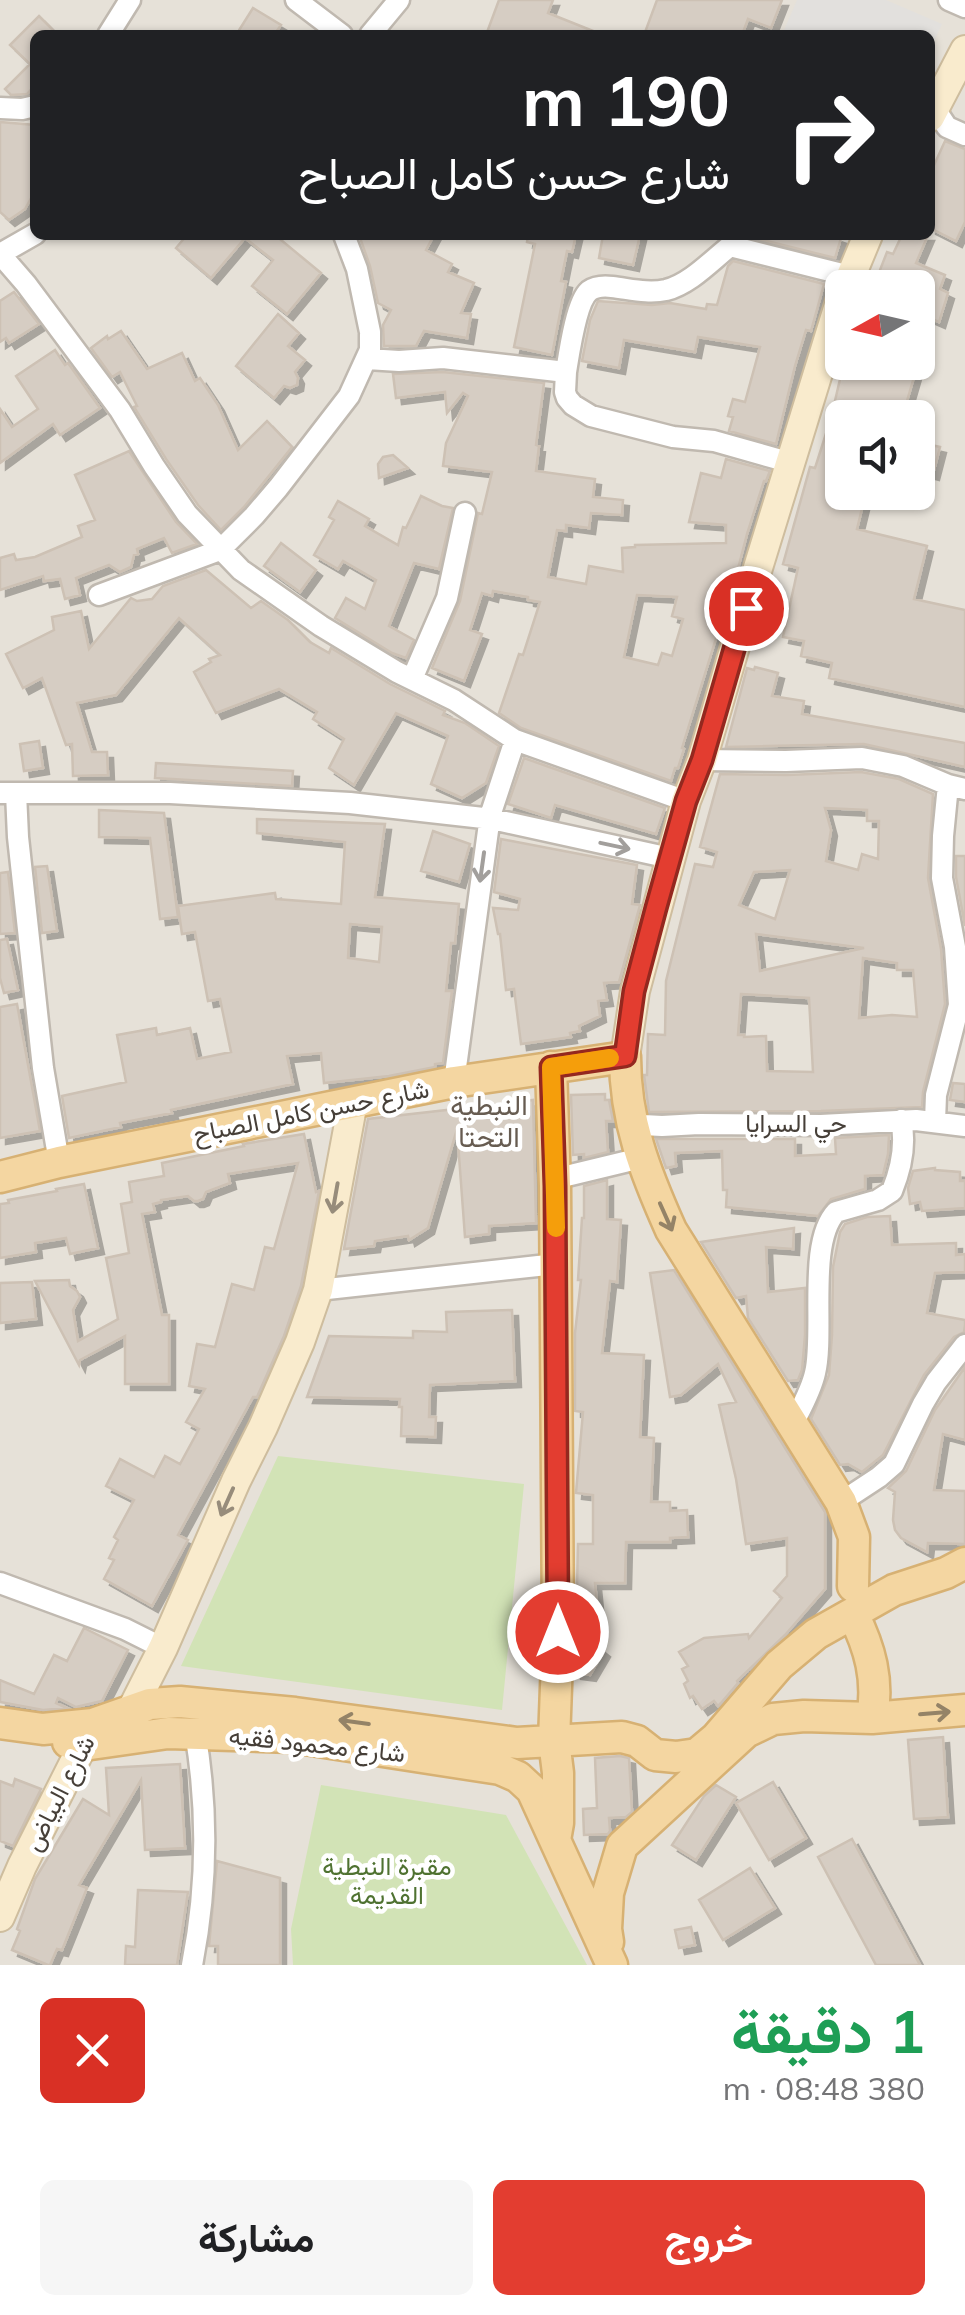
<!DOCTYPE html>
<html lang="ar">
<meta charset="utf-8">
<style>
:root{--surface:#fff;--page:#f6f6f6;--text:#202124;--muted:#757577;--accent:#e33d30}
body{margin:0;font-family:Mulish,Vazirmatn,sans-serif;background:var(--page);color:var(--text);direction:rtl;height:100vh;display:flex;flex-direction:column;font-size:38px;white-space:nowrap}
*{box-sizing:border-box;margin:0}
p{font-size:32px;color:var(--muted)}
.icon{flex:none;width:55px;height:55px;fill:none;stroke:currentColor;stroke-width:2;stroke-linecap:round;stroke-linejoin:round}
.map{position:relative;height:1965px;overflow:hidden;direction:ltr}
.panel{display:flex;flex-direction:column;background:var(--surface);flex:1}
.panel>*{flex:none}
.top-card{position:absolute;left:30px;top:30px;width:905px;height:210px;border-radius:15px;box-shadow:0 2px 8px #0004;direction:rtl;background:#202124;color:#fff;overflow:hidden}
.needle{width:65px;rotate:262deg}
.fabs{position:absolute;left:825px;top:270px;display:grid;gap:20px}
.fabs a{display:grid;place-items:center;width:110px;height:110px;border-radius:15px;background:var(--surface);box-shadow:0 2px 8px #0004;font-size:50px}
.pin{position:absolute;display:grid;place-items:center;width:85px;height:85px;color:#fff;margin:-42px;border:5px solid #fff;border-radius:50%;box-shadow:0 2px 10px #0007}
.me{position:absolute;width:110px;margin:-55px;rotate:0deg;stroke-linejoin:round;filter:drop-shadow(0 0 8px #0008)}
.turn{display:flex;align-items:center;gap:35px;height:210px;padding:0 40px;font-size:45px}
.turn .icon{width:130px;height:130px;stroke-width:2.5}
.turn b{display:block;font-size:70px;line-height:85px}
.round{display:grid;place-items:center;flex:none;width:105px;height:105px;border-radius:15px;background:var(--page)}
.headline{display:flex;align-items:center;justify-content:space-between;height:170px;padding:0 40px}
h1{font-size:60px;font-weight:700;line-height:75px;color:#1e9e55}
.cta{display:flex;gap:20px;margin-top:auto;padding:20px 40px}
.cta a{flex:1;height:115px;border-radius:15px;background:var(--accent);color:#fff;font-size:40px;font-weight:700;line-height:115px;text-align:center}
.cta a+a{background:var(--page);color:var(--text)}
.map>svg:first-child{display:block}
</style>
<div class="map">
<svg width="965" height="1965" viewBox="0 0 965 1965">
<defs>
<filter id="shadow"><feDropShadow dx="6" dy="6" stdDeviation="0" flood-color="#0004"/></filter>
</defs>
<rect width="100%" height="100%" fill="#f3efe9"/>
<path fill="#e6e1d8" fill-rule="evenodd" d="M0,0H965V1965H0ZM35,35H930V235H35ZM842,288H918V362H842ZM842,418H918V492H842Z"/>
<path fill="#d2e3b6" d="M278,1456L524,1484L502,1710L181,1666Z
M321,1785L506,1815L587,1965H293L291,1929Z"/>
<path fill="#e2e0dd" d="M797,0H886L942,24L930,49V35H782Z"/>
<path fill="#d6cdc3" stroke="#cdc1b4" stroke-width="2.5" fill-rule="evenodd" filter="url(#shadow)" d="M499,0H553L548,13L603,35H486Z
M657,0H782L771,28L748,19L742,35H644Z
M253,8L281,25L274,35H236Z
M39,16L58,35H35V85L27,94L11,95L5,89L30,64L10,45Z
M0,122L35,125V191L25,209L9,220L0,212Z
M945,141L965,149V222L956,241L930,228V174Z
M187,235H275L321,273L287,314L252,286L273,260L245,238L211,278L176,248Z
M359,235H434L426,250L452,264L448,272L474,283L461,313L471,314L467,338L424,331L416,346H384L383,325L391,310L378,303L370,266Z
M528,235H576L572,252L567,251L561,281L566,282L552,355L514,347L535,244L527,242Z
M603,235H640L633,265L599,258Z
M743,235H832L841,238L835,258Z
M902,235H928L916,263L945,275L940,289L948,293L939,322L918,313V288H873L887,252L893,254Z
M733,261L824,284L811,331L806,330L795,366L776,444L729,431L733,417L728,416L733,399L745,402L760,347L698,337L695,352L624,340L619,368L582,361L590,320L598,301L652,305L670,303L706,309L707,304L717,305L728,266Z
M14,292L39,324L9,343L6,338L0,342V301Z
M278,314L299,333L288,346L305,360L295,372L298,378L297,385L290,388L284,386L274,398L236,366Z
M121,331L147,369L182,353L195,381L200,378L218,405L238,450L267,421L292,447L244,507L221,530L198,505L166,459L134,407L137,406L120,372L112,377L91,348L107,336L108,339Z
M55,350L65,365L68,363L100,408L60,435L53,424L0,463V409L12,427L38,409L16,376Z
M844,362H890L916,370L902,418H842V492H866L857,529L927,546L914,599L965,610V707L829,678L832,663L801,656L804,641L783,637L798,568L783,564L810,467L815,468L831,418Z
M443,372L544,383L536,445L539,446L536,471L595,479L593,497L623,500L622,515L591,513L589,528L566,525V531L557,530L548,577L586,584L589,566L623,572L622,548L635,547V545L726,543V525L689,522L701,473L721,478L726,459L770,471L766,481H764L747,534L728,607L726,606L682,748L684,749L678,768H675L671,781L521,728L499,713L519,654L523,655L540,602L528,600V597L493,591L492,596L482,593L470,630L482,634L464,681L432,668L460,601L478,513L482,514L492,472L443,466L446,443L468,396L463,393L447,413L445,392L396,398L393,374ZM637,595L677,597L672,616L683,619L672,656L662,653L658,665L624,657Z
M918,442L940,447L933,474L918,470Z
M129,451L176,522L197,544L172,553L164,538L137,549L138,554L134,555L131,567L120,572L109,565L76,578L80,595L65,599L60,579L44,581L43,576L0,590V558L14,554L16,560L35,557L82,537L78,526L95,520L75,475Z
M393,455L408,468L379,478L378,464L383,457Z
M421,496L442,506L453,508L439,569L414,563L389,626L414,640L406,658L392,653L335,618L346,598L365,609L376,580L343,561L338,569L314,555L334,520L329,517L338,501L369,519L365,526L398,545L403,527L406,528Z
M281,543L316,570L300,592L264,566Z
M206,570L251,608L261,601L288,620L310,642L329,653L331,648L390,684L445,711L443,715L465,723L499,746L486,783L462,798L431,784L448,736L396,713L354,785L329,768L344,739L313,719L317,712L279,689L216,713L194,672L211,662L209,659L220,655L179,618L116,695L77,703L92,752H107L108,775L73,776L72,744L66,745L42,678L23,688L6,654L54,630L52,617L81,611L89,649L131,598L137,601L152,599L163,586Z
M755,667L778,673L772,696L804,701L802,714L965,743V767L864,744L726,747L747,668L754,670Z
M39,741L43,768L24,771L20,744Z
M524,758L665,808L656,834L555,805L551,818L508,804Z
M156,763L293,771L292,786L155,778Z
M861,772L899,779L933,794L928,878L941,949L945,1004L923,1092L922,1107L821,1111L649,1112L644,1075H647L648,1034L665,1035L666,981L695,864L713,867L717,852L700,847L720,774L787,775ZM825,808L867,810V821H879L878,859L862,854L858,870L826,861L831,830ZM790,870L775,919L739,905L754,872ZM756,934L864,948L760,971ZM863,958L897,963V970H913L917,1017L892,1015L859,1018ZM741,994L809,998L813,1072L767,1071L766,1036L744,1037V1035H738Z
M99,810L164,813L178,917L160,919L150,838L99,837Z
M257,819L385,824L375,897L459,904L455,943H451L446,991H452L443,1063L435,1064V1067L389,1076L324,1083L321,1053L287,1056L293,1084L171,1110L172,1113L120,1123L121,1127L69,1138L62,1096L126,1082L117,1035L156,1028L157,1035L190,1028L197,1059L231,1052L220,999L208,1001L195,932L182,934L178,906L275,893L276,899L341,904L345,842L257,833ZM350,924L382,927L379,962L348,958Z
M433,831L470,844L459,882L421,871Z
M501,839L637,865L632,904L640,905L619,982L604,983L607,1000L598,1001L600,1016L579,1026L580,1031L570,1033L571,1037L521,1044L514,989L506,990L500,934H498L493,908L518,910L520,899L494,892Z
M956,856H965V926L956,877Z
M47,866L57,931L42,933L35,867Z
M8,872L15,933L0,934V873Z
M7,939L18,990L4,993L0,978V940Z
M17,1004L40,1131L0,1138V1007Z
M953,1083L965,1084V1102L950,1100Z
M605,1094V1100H609L613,1121H606L608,1152L584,1158V1154L573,1155L571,1095Z
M533,1100L536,1223L489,1226V1234L465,1237L457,1129L428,1228L409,1240L408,1236L375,1241L374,1246L344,1249L368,1119Z
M304,1134L316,1192L319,1191L301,1286L284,1336L257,1397H253L178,1535L188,1540L152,1606L104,1579L114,1560L109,1558L118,1540L114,1537L134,1500L106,1486L120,1459L154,1477L165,1456L180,1464L199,1429L186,1422L205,1389L189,1386L197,1344L215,1347L232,1284L254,1290L265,1247L274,1249L298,1163L228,1174L230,1183L206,1192L203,1199L198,1201H194L188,1196L161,1200V1202L153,1204L155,1212L142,1214L162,1315H169V1384H125V1336L80,1360L79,1365L35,1281L69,1280L70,1286L77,1291L80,1297L73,1310L78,1341L118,1319L106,1258L129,1253L121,1204L132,1202L129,1182L164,1176L162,1163L244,1146L243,1144Z
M889,1135L888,1154L883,1175L865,1176V1189L831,1199L818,1216L726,1207L727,1190H723L722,1151L675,1153L676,1166L666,1168L656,1139H795V1156L836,1154L835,1138Z
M935,1168V1170L960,1172V1181H965V1208L922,1211L920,1202L910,1204L908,1188L913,1171Z
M607,1180V1219L621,1220L617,1282L610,1281L602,1353L644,1355L640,1437L654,1438L651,1502H670V1511L687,1510L688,1537L670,1538V1542H626L625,1583H595L598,1613L591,1616L594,1643L604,1651L590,1675L575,1673L578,1544H593V1495L576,1493L583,1412L575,1411V1333L581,1280H578L582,1218H584V1186Z
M84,1184L98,1248L70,1254L66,1238L35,1243L36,1252L0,1258V1204L9,1203L8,1200L57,1191L56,1189Z
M890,1216L892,1245L956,1243V1255L965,1254V1272L935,1273L927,1313L965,1320V1325L964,1332L954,1337L924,1375L883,1455L862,1472L848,1464L840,1465L811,1419L829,1375L832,1335L833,1267L840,1232L845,1224L867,1217Z
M794,1228L793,1249L766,1247L768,1292L805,1288V1335L802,1370L798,1380L788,1381L748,1318L746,1296L736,1298L701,1242Z
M674,1270L825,1512V1589L785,1635L737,1681L738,1683L721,1703L718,1706L714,1701L702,1709L693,1696L690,1698L684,1684L688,1681L682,1669L688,1666L679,1652L704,1638L748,1634L749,1638L782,1598L774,1591L787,1576V1538L746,1544L736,1479L719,1405L736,1402L718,1364L681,1395L670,1397L650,1273Z
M32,1282L36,1319L0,1323V1283Z
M512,1310L515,1381L430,1385L429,1417H436L435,1437L401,1436L402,1407H399L400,1399L307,1397L329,1336L413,1338V1331L447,1332L446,1312Z
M965,1367V1440L943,1434L934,1490L965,1491V1544L928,1543L927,1552L901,1538L895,1530L893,1520L895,1492L888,1488L906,1471L935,1410Z
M84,1628L128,1650L102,1701L76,1707L58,1698L56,1703L67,1708L43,1710L0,1702V1680L34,1694L54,1655L67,1661Z
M943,1737L948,1817L914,1819L908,1740Z
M620,1756L629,1758L632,1812L626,1817L609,1818L610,1831L608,1834L584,1835L583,1809L597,1808L595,1758Z
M180,1764L185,1848L145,1850L141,1780L79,1885L87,1888L62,1950L57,1949L50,1965H48L12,1950L20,1931L17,1929L35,1879L83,1799L109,1815L106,1768Z
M15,1779L41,1789L13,1846L0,1841V1781L13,1786Z
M773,1782L806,1838L769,1860L736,1803Z
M716,1785L736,1797L696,1860L672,1845L704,1796Z
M852,1839L920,1965H876L818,1857Z
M217,1861L280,1878V1965H218V1946H209Z
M750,1868L775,1908L723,1940L699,1900Z
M138,1890L188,1892L177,1965H125L126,1946L135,1947Z
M691,1927L695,1945L679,1948L675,1930Z"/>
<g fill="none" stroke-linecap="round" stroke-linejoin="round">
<defs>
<path id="street" d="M296,0L342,35
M949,0L965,7
M108,35L130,0
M370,35L399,0
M0,108L22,109L35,106
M935,109L947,127L965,135
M0,254L26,284L120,410L154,466L187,514L241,570L321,626L397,672L454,700L515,740L686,801
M0,254L35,234
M367,359L399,361L443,358L566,372L565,392L567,398L573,405L591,416L673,437L714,441L792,463
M566,372C569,354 576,302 589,291C596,286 604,286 612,287C630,289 648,294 666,290C690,284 711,261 730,246L850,276
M99,595L220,550L254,516L278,488L349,396L370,350V332L357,269L344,235
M412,679L447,598L465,513
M702,760L786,761L862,758L903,766L948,785L965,789
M0,793H170L350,803L492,819L670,858
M16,793L18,837L43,1068L59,1162
M454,1082L490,816L515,740
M629,1118L643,1125L662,1126L699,1124L821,1125L916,1120L965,1126
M935,1121L936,1095L959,1005L955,947L942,878L943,836L948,785
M554,1179L641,1158
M318,1290L556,1264
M793,1424C801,1408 811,1391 815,1373C825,1332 807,1243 836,1212L878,1200L892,1191C901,1169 906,1143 901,1120
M841,1502L879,1477L894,1464L923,1404L936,1382L965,1345
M0,1583L125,1629L163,1648
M192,1965C207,1889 208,1808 195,1732"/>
<path id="secondary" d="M930,117L965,50
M846,288L868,235
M625,1057L635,991L686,801L702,760L757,571L842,295
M132,1727V1709L163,1648L236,1481L263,1427L300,1342L318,1290L353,1102
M0,1917L22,1866L93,1725"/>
<path id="primary" d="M551,1067L555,1186L558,1633L554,1741L558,1773V1823L555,1840
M0,1177L59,1162L454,1082L625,1057C625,1121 645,1172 671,1230L841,1502L854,1537L853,1586
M853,1614C870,1648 879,1680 872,1718
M0,1723L43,1729L93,1724L150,1704L180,1702L295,1713L517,1743L622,1737L637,1741L655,1755L676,1757L697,1754L716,1738L779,1665L816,1634L894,1590L946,1573L965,1563
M68,1742L84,1745L168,1733L292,1737L500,1769L518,1777L532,1790L612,1965
M608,1942L606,1929L608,1893L622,1846L746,1732L773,1719L804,1716L872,1718L965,1710"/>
</defs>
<use href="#street" stroke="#c0b9b0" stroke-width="25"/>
<use href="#secondary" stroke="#cebd9e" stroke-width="32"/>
<use href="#primary" stroke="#d7b173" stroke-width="35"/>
<use href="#street" stroke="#fff" stroke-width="20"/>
<use href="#secondary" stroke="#f9ebcd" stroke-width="28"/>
<use href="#primary" stroke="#f4d6a1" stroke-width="30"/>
</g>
<defs><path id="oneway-shaft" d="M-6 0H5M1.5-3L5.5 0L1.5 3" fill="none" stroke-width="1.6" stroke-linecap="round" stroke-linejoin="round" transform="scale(2.5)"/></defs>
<g stroke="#a29f9c">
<use href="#oneway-shaft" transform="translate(615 846) rotate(12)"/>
<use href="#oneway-shaft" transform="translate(482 867) rotate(98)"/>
</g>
<g stroke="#978c7b">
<use href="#oneway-shaft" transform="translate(335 1198) rotate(100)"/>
<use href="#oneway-shaft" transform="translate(227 1502) rotate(114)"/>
</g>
<g stroke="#948367">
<use href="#oneway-shaft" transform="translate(666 1217) rotate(66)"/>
<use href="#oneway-shaft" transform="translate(935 1713) rotate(-5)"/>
<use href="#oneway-shaft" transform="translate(354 1722) rotate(-172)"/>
</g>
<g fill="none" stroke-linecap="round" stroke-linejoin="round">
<defs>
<path id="route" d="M558,1632L555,1186L551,1067L625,1056L634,991L656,908L686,801L702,760L746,608"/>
</defs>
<use href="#route" stroke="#94281f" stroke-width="25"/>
<use href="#route" stroke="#e33d30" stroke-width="18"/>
<path stroke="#f59e0b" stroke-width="18" d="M556,1228L551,1067L610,1058"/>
</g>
<g text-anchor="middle" stroke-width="9" stroke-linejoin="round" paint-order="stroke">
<g font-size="25" fill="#463f38" stroke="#fff">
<text transform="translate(311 1111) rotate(-11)" y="9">شارع حسن كامل الصباح</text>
<text x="796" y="1132">حي السرايا</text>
<text transform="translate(317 1744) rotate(6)" y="9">شارع محمود فقيه</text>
<text transform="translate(59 1793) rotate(-63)" y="9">شارع البياض</text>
</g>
<g font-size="25" fill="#4f7231" stroke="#fff">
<text x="387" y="1875">مقبرة النبطية<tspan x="387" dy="29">القديمة</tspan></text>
</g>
<g font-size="28" fill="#675c51" stroke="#fff">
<text x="489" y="1115">النبطية<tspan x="489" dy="32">التحتا</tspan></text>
</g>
</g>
</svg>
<div class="fabs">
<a><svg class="needle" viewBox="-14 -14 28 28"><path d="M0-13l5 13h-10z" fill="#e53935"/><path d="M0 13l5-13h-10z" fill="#757577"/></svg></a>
<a><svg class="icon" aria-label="sound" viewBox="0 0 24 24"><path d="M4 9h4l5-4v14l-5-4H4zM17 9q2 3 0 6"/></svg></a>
</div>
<div class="pin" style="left:746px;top:608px;background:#d93025"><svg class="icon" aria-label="arrive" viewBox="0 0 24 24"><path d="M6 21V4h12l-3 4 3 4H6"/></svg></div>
<svg class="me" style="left:558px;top:1632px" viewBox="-20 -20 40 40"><circle r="17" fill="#e33d30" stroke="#fff" stroke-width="3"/><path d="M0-11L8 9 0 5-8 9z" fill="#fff"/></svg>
<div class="top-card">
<div class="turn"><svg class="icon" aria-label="right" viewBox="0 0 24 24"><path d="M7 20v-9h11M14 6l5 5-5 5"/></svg><div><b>190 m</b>شارع حسن كامل الصباح</div></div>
</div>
</div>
<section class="panel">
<div class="headline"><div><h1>1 دقيقة</h1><p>380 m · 08:48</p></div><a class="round" style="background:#d93025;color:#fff"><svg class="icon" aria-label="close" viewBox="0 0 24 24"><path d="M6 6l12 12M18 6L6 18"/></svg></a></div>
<div class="cta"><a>خروج</a><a>مشاركة</a></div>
</section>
